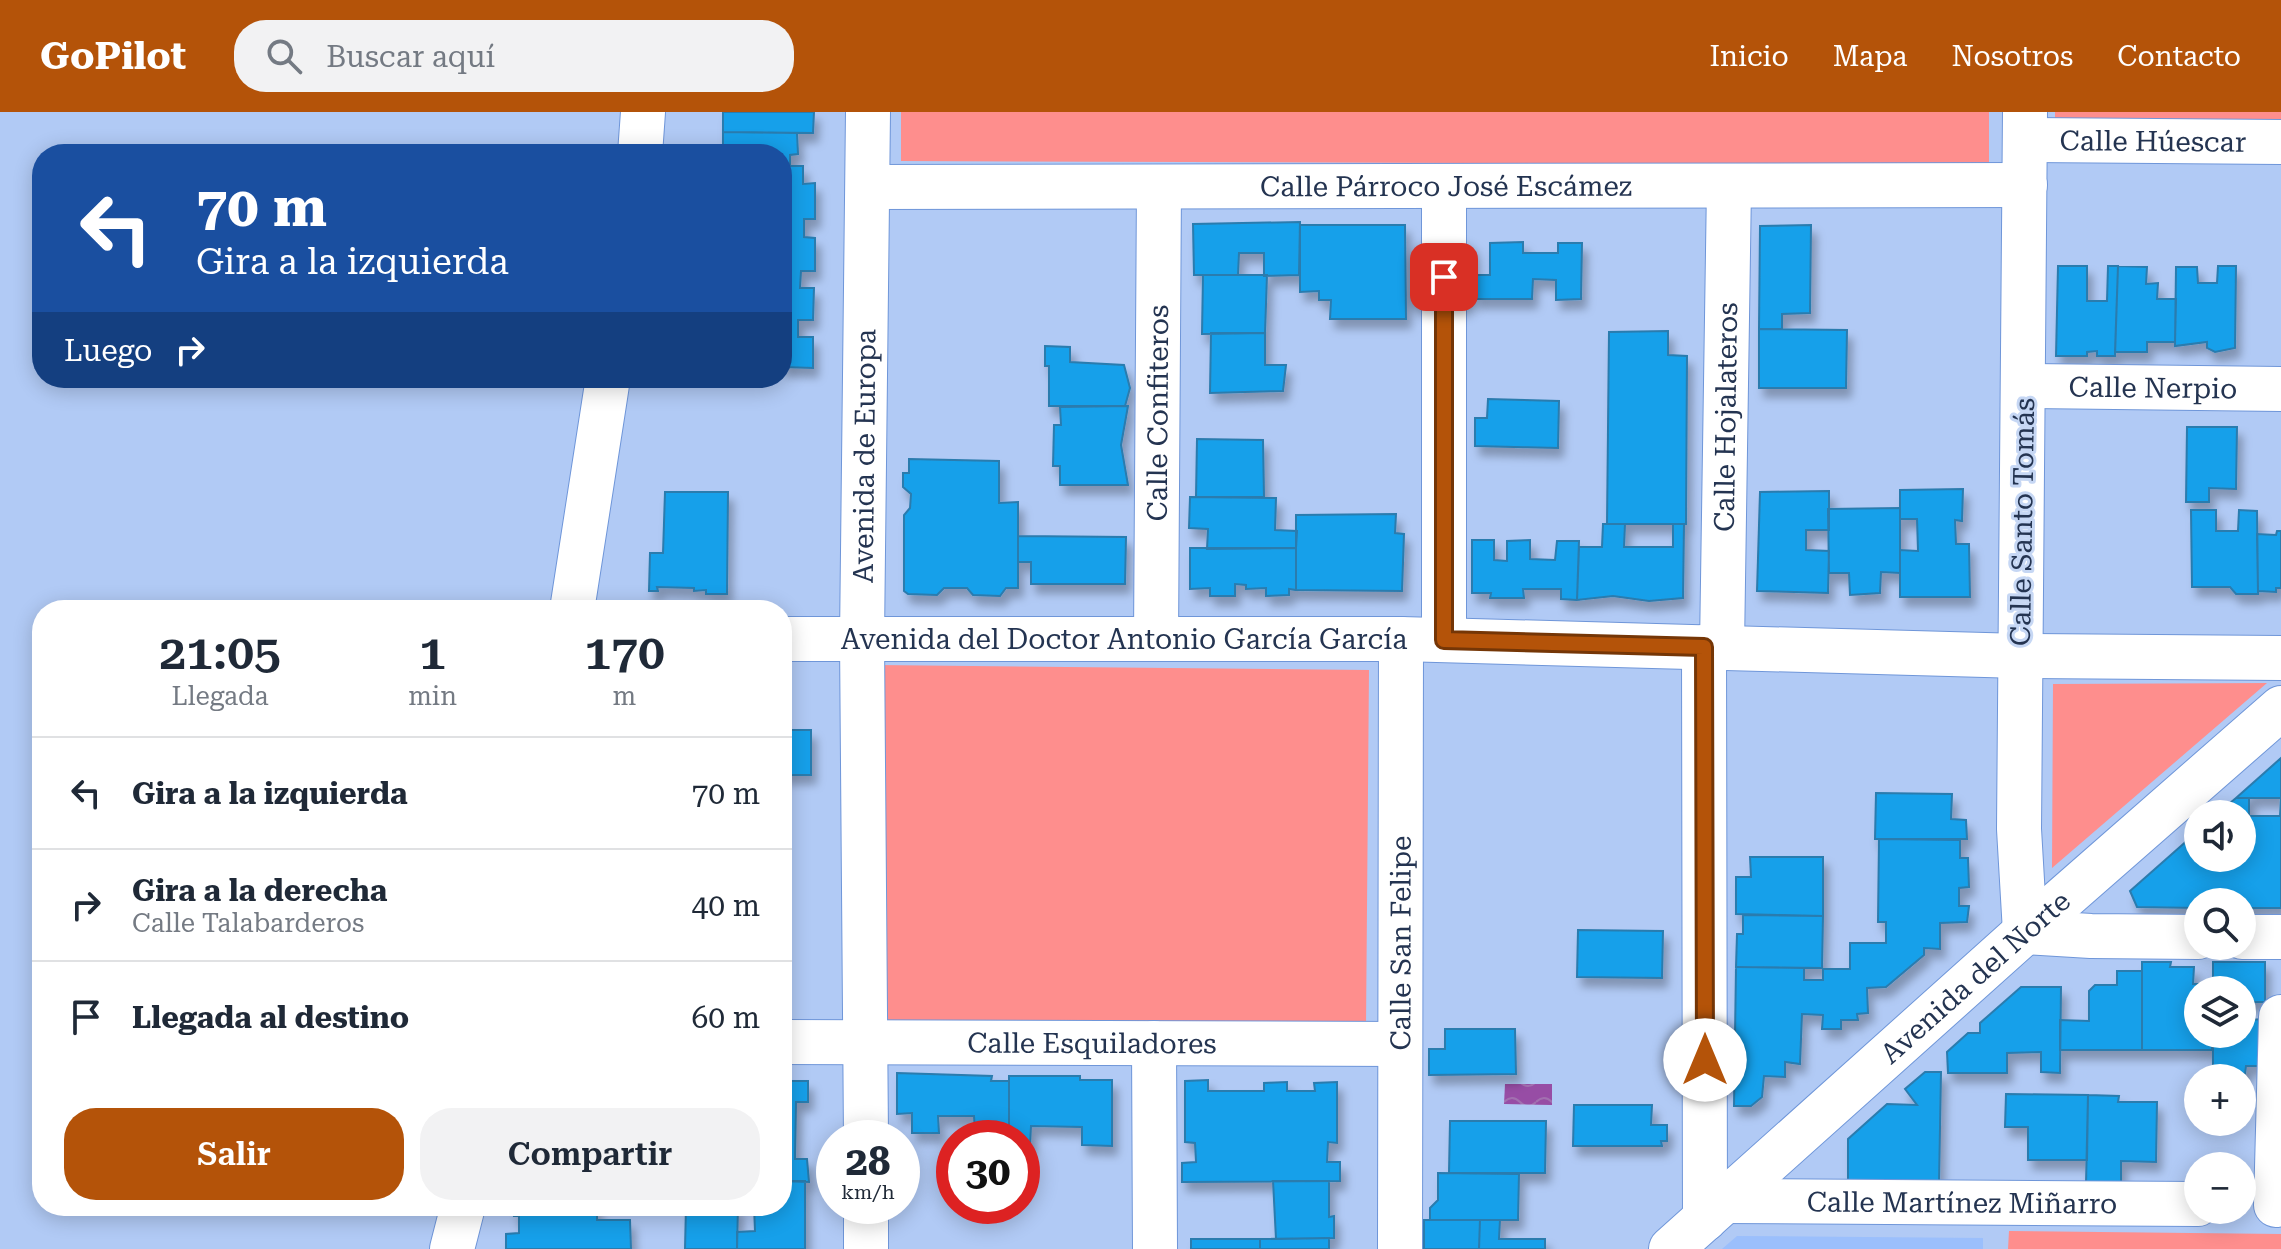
<!DOCTYPE html>
<html lang="es">
<meta charset="utf-8">
<style>
:root{--surface:#fff;--page:#f2f2f3;--text:#1f2937;--muted:#747a83;--line:#e0e1e3;--accent:#b45309}
body{margin:0;font-family:"Roboto Serif",serif;background:var(--page);color:var(--text);height:100vh;display:flex;flex-direction:column;font-size:30px;white-space:nowrap}
*{box-sizing:border-box;margin:0}
p{font-size:26px;color:var(--muted)}
.icon{flex:none;width:44px;height:44px;fill:none;stroke:currentColor;stroke-width:2;stroke-linecap:round;stroke-linejoin:round}
.map{position:relative;flex:1;overflow:hidden}
.panel{position:absolute;left:32px;top:488px;width:760px;height:616px;display:flex;flex-direction:column;background:var(--surface);border-radius:32px;box-shadow:0 4px 20px #0003}
.panel>*{flex:none}
.guide{position:absolute;left:32px;top:32px;width:760px;height:244px;border-radius:32px;box-shadow:0 4px 20px #0003;background:#1a4fa0;color:#fff;overflow:hidden}
.controls{position:absolute;left:2184px;top:688px;display:grid;gap:16px}
.controls a{display:grid;place-items:center;width:72px;height:72px;border-radius:50%;background:var(--surface);box-shadow:0 4px 20px #0003;font-size:40px}
.speed{position:absolute;left:816px;top:1008px;display:flex;gap:16px;font-size:40px;font-weight:700;text-align:center}
.speed>*{display:grid;place-content:center;width:104px;height:104px;border-radius:50%;background:var(--surface);box-shadow:0 4px 20px #0003;line-height:1}
.speed small{font-size:20px;font-weight:400}
.speed .limit{border:12px solid #d22;background:#fff;color:#111}
.pin{position:absolute;display:grid;place-items:center;width:68px;height:68px;color:#fff;margin:-34px;border-radius:16px;box-shadow:0 4px 12px #0006}
.me{position:absolute;width:88px;margin:-44px;rotate:0deg;stroke-linejoin:round;filter:drop-shadow(0 0 6px #0008)}
.turn{display:flex;align-items:center;gap:28px;height:168px;padding:0 32px;font-size:36px}
.turn .icon{width:104px;height:104px;stroke-width:2.5}
.turn b{display:block;font-size:56px;line-height:68px}
.then{display:flex;align-items:center;height:76px;padding:0 32px;background:#0003;gap:16px;font-size:30px}
.eta{display:flex;justify-content:space-evenly;align-items:center;height:136px;text-align:center}
.eta b{font-size:48px;font-weight:600;line-height:56px}
.action{display:flex;gap:16px;margin-top:auto;padding:16px 32px}
.action a{flex:1;height:92px;border-radius:32px;background:var(--accent);color:#fff;font-size:32px;font-weight:600;line-height:92px;text-align:center}
.action a+a{background:var(--page);color:var(--text)}
ul{padding:0;list-style:none}
li{display:flex;align-items:center;gap:24px;height:112px;padding:0 32px;border-top:2px solid var(--line)}
li div{flex:1}
li b{display:block;font-size:30px}
li em{font-style:normal}
header{display:flex;align-items:center;gap:48px;box-sizing:border-box;height:112px;padding:0 40px;background:var(--accent);color:#fff}
header strong{font-size:38px}
nav{display:flex;gap:44px;margin-inline-start:auto;font-size:28px}
.search{width:560px;height:72px;background:var(--page);display:flex;align-items:center;gap:20px;box-sizing:border-box;padding:0 28px;border-radius:32px;color:var(--muted);font-size:30px}
.map>svg:first-child{display:block}
</style>
<header>
<strong>GoPilot</strong>
<div class="search"><svg class="icon" aria-label="search" viewBox="0 0 24 24"><circle cx="10" cy="10" r="6"/><path d="M15 15l6 6"/></svg>Buscar aquí</div>
<nav><a>Inicio</a><a>Mapa</a><a>Nosotros</a><a>Contacto</a></nav>
</header>
<div class="map">
<svg width="2281" height="1137" viewBox="0 0 2281 1137">
<defs>
<pattern id="water-waves" width="16" height="10" patternUnits="userSpaceOnUse" patternTransform="scale(2)"><rect width="16" height="10" fill="#974da5"/><path d="M0 5q4-4 8 0t8 0" fill="none" stroke="#a270b0"/></pattern>
<filter id="shadow"><feDropShadow dx="5" dy="9" stdDeviation="4" flood-color="#0004"/></filter>
</defs>
<rect width="100%" height="100%" fill="#b1caf5"/>
<path fill="#9bbffc" d="M1737,1124L1983,1126V1137H1722Z"/>
<path fill="#fe8e8d" d="M901,0H1989V53L901,49Z
M2055,0H2281V10L2055,9Z
M877,553L1369,558L1366,916L875,911Z
M2267,571L2052,756L2053,572Z
M2009,1119L2281,1122V1137H2008Z"/>
<path fill="url(#water-waves)" d="M1505,972H1552V993L1504,992Z"/>
<path fill="#16a0ea" stroke="#2b7bae" stroke-width="2" filter="url(#shadow)" d="M723,0H814L813,21L723,20Z
M723,20L797,21L798,42L790,43V54H803V72L815,71V107H804V125L815,126V159H801L800,176H814L813,208H798V225H813V256L782,255V42H723Z
M1300,110L1299,163L1264,164V141H1239L1238,163H1194L1193,112Z
M1300,113H1405L1406,207H1330L1331,188H1319V179L1300,180Z
M1811,113L1810,201L1782,202V217H1759L1760,114Z
M1523,130V141H1558V131H1582L1581,187L1556,188V168L1533,167L1532,187H1475V163H1490V131Z
M2058,154H2087V189H2107L2108,154H2118L2115,244H2097V239L2087,240V244H2056Z
M2118,154L2147,155L2146,172L2158,171L2157,187H2176L2175,230H2147V240H2115Z
M2218,154H2236L2235,236L2215,240L2207,236V230L2175,234L2176,155H2197L2198,171H2217Z
M1203,163H1267L1265,221L1202,222Z
M1759,217L1847,218L1846,276H1759Z
M1668,219V243L1687,244L1686,412H1607L1609,220Z
M1211,221H1265V253H1286L1283,279L1210,281Z
M1045,234L1070,235V250L1124,253L1130,276L1125,294H1049V254H1045Z
M1488,287L1559,289L1558,336L1475,334V306H1487Z
M1128,294L1121,333L1128,373H1060V354H1053L1054,313H1061L1060,295Z
M2187,315H2237L2236,377L2209,376V390H2186Z
M1197,327L1263,328L1264,385H1196Z
M909,347L999,349V391L1018,390V476H1006L1000,484L973,483L967,476H944L937,483L908,482L904,479V403L910,396L911,382L903,375V361H909Z
M1963,377L1962,409L1955,408L1956,432H1969L1970,485H1900V438L1918,439L1917,407H1900V378Z
M1829,379V418H1806V438L1829,439L1828,481L1757,479L1760,380Z
M665,380H728L727,482H706V478L694,479V476L657,475L658,479H649L650,441H663Z
M1190,385L1276,386L1275,418L1297,419L1296,436L1207,437L1208,417L1189,416Z
M1900,396V461L1881,460L1880,481L1850,483L1849,461H1829L1828,397Z
M2191,398H2216V419H2238L2239,398L2257,399L2258,482H2236L2230,475H2192Z
M1396,402L1395,421L1404,422L1402,479L1296,478V403Z
M1603,412H1625L1624,435H1673V412H1684L1683,486L1649,489L1613,484L1577,488L1579,435H1602Z
M2277,419H2281V476H2276V480L2258,479L2257,422L2276,423Z
M1018,424L1126,425L1125,472H1031V450H1018Z
M1472,428H1494V448L1507,449V429L1530,428V447L1555,448L1557,429H1579L1577,488L1561,487V477H1523L1524,486H1490L1491,481H1472Z
M1190,436H1296V478L1289,477V483L1266,484V476L1246,477V473L1235,472V484H1210V476L1190,477Z
M782,618H811V663H782Z
M2281,646V686H2236Z
M1876,681L1952,682L1951,707L1966,708L1967,727H1875Z
M2236,686H2249V704H2280L2281,686V796H2242V790H2198V796L2137,795L2130,779L2198,719V746H2242V702H2217Z
M1879,727L1960,728V746H1968L1969,775L1959,776V794H1969L1967,810L1940,811V837L1924,836V843L1886,875L1867,876L1868,901L1857,902L1858,908H1841V917H1822L1823,903L1802,902L1800,952L1785,950V965L1764,964L1762,985L1751,994H1734L1736,855L1804,856V868H1823V857H1850V831H1886V810H1878Z
M1750,745H1823V804L1736,802V765H1751Z
M1743,803L1823,804L1822,856L1736,855L1737,822H1743Z
M1578,818L1663,819L1662,866L1577,865Z
M2142,850H2171L2170,855H2194L2193,872H2213V878H2198V922H2213L2212,938H2142Z
M2213,850H2265V890H2246L2245,908L2266,907L2265,954H2246L2245,962L2213,961V922H2242V878H2213Z
M2117,859H2142V938H2060V908L2089,909V879L2095,873H2117Z
M2021,875H2061L2060,961L2041,960V940L2007,941V961H1948L1947,940L1968,921H1980V911Z
M1445,917H1515L1516,962L1429,963V937H1445Z
M1925,960H1941L1939,1072H1848V1027L1887,992L1917,993L1905,977Z
M897,961L992,964L991,969H1009V1021H975L974,1004H938L939,1021H912V1001L897,1002Z
M1009,964H1080V968H1112V1034L1082,1033V1015L1031,1014L1030,1034H1022V1026H1009Z
M1208,968V979H1264V971L1287,970V979H1315L1314,971L1337,970V1031L1328,1030L1327,1050H1340V1069L1182,1070V1051L1196,1050L1195,1031L1185,1030V969Z
M782,969H808V990H796L795,1047H807L809,1070L782,1069Z
M2006,982L2088,983L2087,1048H2028V1015H2005Z
M2088,983L2119,984L2118,990H2157L2156,1050L2121,1049V1072H2086Z
M1574,993H1652L1651,1013H1667V1029H1661L1662,1034H1573Z
M1450,1009H1546L1545,1061H1449Z
M1438,1061L1519,1062L1518,1108H1430V1096L1438,1088Z
M782,1069H805V1137H737V1120L755,1119L754,1094H782Z
M1273,1069H1329V1105L1334,1104V1126L1276,1127Z
M515,1094H597V1108H630L631,1137H506V1122L519,1121V1104H514Z
M686,1094H738L737,1137H685Z
M1424,1108H1480L1479,1137H1424Z
M1480,1108H1500L1499,1127H1545V1137H1479Z
M1329,1126V1137H1260V1127Z
M1191,1127H1260V1137H1191Z"/>
<g fill="none" stroke-linecap="round" stroke-linejoin="round">
<defs>
<g id="street">
<path d="M2025,0L2019,717L2025,820L2091,824L2198,825"/>
<path id="s1" d="M2025,28L2281,30"/>
<path d="M640,42L643,0"/>
<path id="s2" d="M868,75L2025,73"/>
<path id="s3" d="M2023,274L2281,277"/>
<path d="M572,498L608,266"/>
<path id="s4" d="M782,527H1401L2021,544L2281,546"/>
<path id="s5" d="M1156,527L1159,75"/>
<path d="M1444,528V74"/>
<path d="M1704,535L1705,1107"/>
<path id="s6" d="M1722,535L1729,74"/>
<path d="M2242,825H2281"/>
<path id="s7" d="M782,930L1400,932"/>
<path d="M1154,931L1155,1137"/>
<path id="s8" d="M866,1026L862,527L868,0"/>
<path id="s9" d="M1724,1089L2198,1092"/>
<path d="M2276,1093L2281,905"/>
<path d="M866,1094V1137"/>
<path d="M452,1137L463,1094"/>
<path id="s10" d="M1400,1137L1401,527"/>
<path id="s11" d="M1671,1137L2025,820L2281,596"/>
</g>
</defs>
<use href="#street" stroke="#6f96d9" stroke-width="46"/>
<use href="#street" stroke="#fff" stroke-width="44"/>
</g>
<g fill="none" stroke-linecap="round" stroke-linejoin="round">
<defs>
<path id="route" d="M1444,165V528L1704,535L1705,948"/>
</defs>
<use href="#route" stroke="#753606" stroke-width="20"/>
<use href="#route" stroke="#b45309" stroke-width="14"/>
</g>
<g text-anchor="middle" stroke-width="6" stroke-linejoin="round" paint-order="stroke">
<g font-size="28" fill="#243451" stroke="#c6d7f4">
<text dy="10" stroke="none"><textPath href="#s1" startOffset="128">Calle Húescar</textPath></text>
<text dy="10" stroke="none"><textPath href="#s2" startOffset="578">Calle Párroco José Escámez</textPath></text>
<text dy="10" stroke="none"><textPath href="#s3" startOffset="130">Calle Nerpio</textPath></text>
<text dy="10" stroke="none"><textPath href="#s5" startOffset="226">Calle Confiteros</textPath></text>
<text dy="10" stroke="none"><textPath href="#s6" startOffset="230">Calle Hojalateros</textPath></text>
<text dy="10" stroke="none"><textPath href="#s8" startOffset="682">Avenida de Europa</textPath></text>
<text transform="translate(2022 410) rotate(-89)" y="10">Calle Santo Tomás</text>
<text dy="10" stroke="none"><textPath href="#s4" startOffset="342">Avenida del Doctor Antonio García García</textPath></text>
<text dy="10" stroke="none"><textPath href="#s10" startOffset="306">Calle San Felipe</textPath></text>
<text dy="10" stroke="none"><textPath href="#s11" startOffset="408">Avenida del Norte</textPath></text>
<text dy="10" stroke="none"><textPath href="#s7" startOffset="310">Calle Esquiladores</textPath></text>
<text dy="10" stroke="none"><textPath href="#s9" startOffset="238">Calle Martínez Miñarro</textPath></text>
</g>
</g>
</svg>
<div class="controls">
<a><svg class="icon" aria-label="sound" viewBox="0 0 24 24"><path d="M4 9h4l5-4v14l-5-4H4zM17 9q2 3 0 6"/></svg></a>
<a><svg class="icon" aria-label="search" viewBox="0 0 24 24"><circle cx="10" cy="10" r="6"/><path d="M15 15l6 6"/></svg></a>
<a><svg class="icon" aria-label="layers" viewBox="0 0 24 24"><path d="M12 4l9 5-9 5-9-5zM3 14l9 5 9-5"/></svg></a>
<a>+</a>
<a>−</a>
</div>
<div class="speed"><div>28<small>km/h</small></div><div class="limit">30</div></div>
<div class="pin" style="left:1444px;top:165px;background:#d93025"><svg class="icon" aria-label="arrive" viewBox="0 0 24 24"><path d="M6 21V4h12l-3 4 3 4H6"/></svg></div>
<svg class="me" style="left:1705px;top:948px" viewBox="-20 -20 40 40"><circle r="19" fill="#fff"/><path d="M0-13L10 11 0 6-10 11z" fill="#b45309"/></svg>
<div class="guide">
<div class="turn"><svg class="icon" aria-label="left" viewBox="0 0 24 24"><path d="M17 20v-9H6M10 6l-5 5 5 5"/></svg><div><b>70 m</b>Gira a la izquierda</div></div>
<div class="then">Luego<svg class="icon" aria-label="right" viewBox="0 0 24 24"><path d="M7 20v-9h11M14 6l5 5-5 5"/></svg></div>
</div>
<section class="panel">
<div class="eta">
<div><b>21:05</b><p>Llegada</p></div>
<div><b>1</b><p>min</p></div>
<div><b>170</b><p>m</p></div>
</div>
<ul>
<li><svg class="icon" aria-label="left" viewBox="0 0 24 24"><path d="M17 20v-9H6M10 6l-5 5 5 5"/></svg><div><b>Gira a la izquierda</b></div><em>70 m</em></li>
<li><svg class="icon" aria-label="right" viewBox="0 0 24 24"><path d="M7 20v-9h11M14 6l5 5-5 5"/></svg><div><b>Gira a la derecha</b><p>Calle Talabarderos</p></div><em>40 m</em></li>
<li><svg class="icon" aria-label="arrive" viewBox="0 0 24 24"><path d="M6 21V4h12l-3 4 3 4H6"/></svg><div><b>Llegada al destino</b></div><em>60 m</em></li>
</ul>
<div class="action"><a>Salir</a><a>Compartir</a></div>
</section>
</div>
